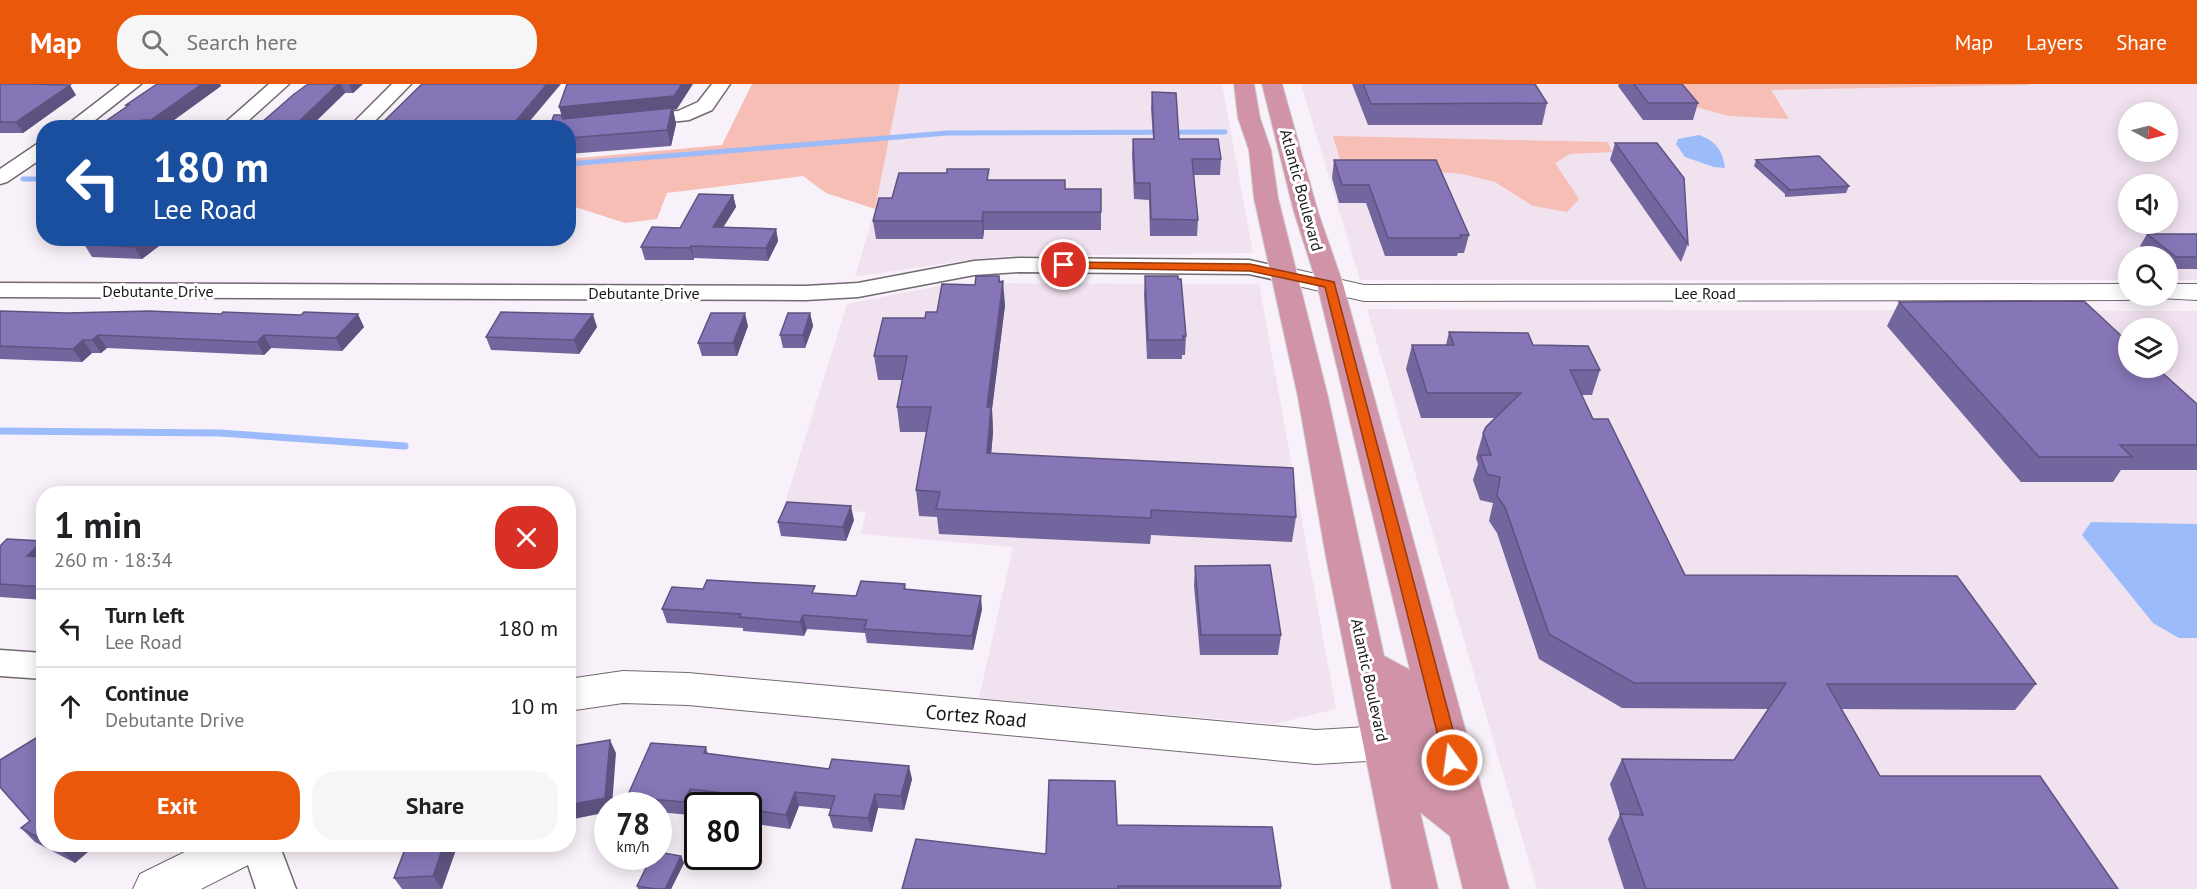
<!DOCTYPE html>
<meta charset="utf-8">
<style>
:root{--surface:#fff;--page:#f6f6f6;--text:#202124;--muted:#757577;--line:#e0e0e0;--accent:#ea580c}
body{margin:0;font-family:"PT Sans",sans-serif;background:var(--page);color:var(--text);height:100vh;display:flex;flex-direction:column;font-size:22px;white-space:nowrap}
*{box-sizing:border-box;margin:0}
p{font-size:20px;color:var(--muted)}
.icon{flex:none;width:33px;height:33px;fill:none;stroke:currentColor;stroke-width:2;stroke-linecap:round;stroke-linejoin:round}
.map{position:relative;flex:1;overflow:hidden}
.drawer{position:absolute;left:36px;top:402px;width:540px;height:366px;display:flex;flex-direction:column;background:var(--surface);border-radius:24px;box-shadow:0 3px 15px #0003}
.drawer>*{flex:none}
.banner{position:absolute;left:36px;top:36px;width:540px;height:126px;border-radius:24px;box-shadow:0 3px 15px #0003;background:#1a4fa0;color:#fff;overflow:hidden}
.needle{width:39px;rotate:97deg}
.buttons{position:absolute;left:2118px;top:18px;display:grid;gap:12px}
.buttons a{display:grid;place-items:center;width:60px;height:60px;border-radius:50%;background:var(--surface);box-shadow:0 3px 15px #0003;font-size:30px}
.speed{position:absolute;left:594px;top:708px;display:flex;gap:12px;font-size:30px;font-weight:700;text-align:center}
.speed>*{display:grid;place-content:center;width:78px;height:78px;border-radius:50%;background:var(--surface);box-shadow:0 3px 15px #0003;line-height:1}
.speed small{font-size:15px;font-weight:400}
.speed .limit{border:3px solid #111;border-radius:9px;background:#fff;color:#111}
.pin{position:absolute;display:grid;place-items:center;width:51px;height:51px;color:#fff;margin:-26px;border:3px solid #fff;border-radius:50%;box-shadow:0 2px 6px #0007}
.me{position:absolute;width:66px;margin:-33px;rotate:346deg;stroke-linejoin:round;filter:drop-shadow(0 0 4px #0008)}
.turn{display:flex;align-items:center;gap:21px;height:126px;padding:0 18px;font-size:27px}
.turn .icon{width:78px;height:78px;stroke-width:2.5}
.turn b{display:block;font-size:42px;line-height:51px}
.round{display:grid;place-items:center;flex:none;width:63px;height:63px;border-radius:24px;background:var(--page)}
.summary{display:flex;align-items:center;justify-content:space-between;height:102px;padding:0 18px}
h1{font-size:36px;font-weight:700;line-height:45px}
.button{display:flex;gap:12px;margin-top:auto;padding:12px 18px}
.button a{flex:1;height:69px;border-radius:24px;background:var(--accent);color:#fff;font-size:24px;font-weight:700;line-height:69px;text-align:center}
.button a+a{background:var(--page);color:var(--text)}
ul{padding:0;list-style:none}
li{display:flex;align-items:center;gap:18px;height:78px;padding:0 18px;border-top:2px solid var(--line)}
li div{flex:1}
li b{display:block;font-size:22px}
li em{font-style:normal}
header{display:flex;align-items:center;gap:36px;box-sizing:border-box;height:84px;padding:0 30px;background:var(--accent);color:#fff}
header strong{font-size:28px}
nav{display:flex;gap:33px;margin-inline-start:auto;font-size:21px}
.search{width:420px;height:54px;background:var(--page);display:flex;align-items:center;gap:15px;box-sizing:border-box;padding:0 21px;border-radius:24px;color:var(--muted);font-size:22px}
.map>svg:first-child{display:block}
</style>
<header>
<strong>Map</strong>
<div class="search"><svg class="icon" aria-label="search" viewBox="0 0 24 24"><circle cx="10" cy="10" r="6"/><path d="M15 15l6 6"/></svg>Search here</div>
<nav><a>Map</a><a>Layers</a><a>Share</a></nav>
</header>
<div class="map">
<svg width="2197" height="805" viewBox="0 0 2197 805">
<rect width="100%" height="100%" fill="#f9f1f9"/>
<path fill="#f0e2ef" fill-rule="evenodd" d="M900,0H1222L1253,169L1009,172L975,175L855,193L875,125Z
M1301,0H2197V196H2168V172H2128V196H1360ZM2128,28H2168V68H2128ZM2128,100H2168V140H2128Z
M954,199L1259,200L1336,625L1274,640L979,614L1013,463L861,450L866,428L784,422L847,220Z
M1367,225L2197,227V805H1537ZM2128,244H2168V284H2128Z"/>
<path fill="#f7beb6" d="M752,0H900L875,125L826,109L803,92L667,109L657,135L625,139L569,121V75L722,61Z
M1682,0H2028L2029,1L1771,6L1789,35L1728,32L1693,22Z
M1333,52L1608,58L1612,68L1570,70L1555,79L1579,115L1567,128L1533,122L1495,98L1462,90L1341,79Z"/>
<path fill="#9bbbfb" d="M1699,51C1716,57 1723,67 1725,84L1714,83L1685,73L1676,60L1678,55Z
M2091,438L2197,440V554H2179L2153,539L2082,451Z"/>
<g fill="none" stroke-linecap="round" stroke-linejoin="round">
<path stroke="#9bbbfb" stroke-width="5" d="M568,80L947,49L1225,48
M23,95H44"/>
<path stroke="#9bbbfb" stroke-width="7" d="M0,347L220,349L405,362"/>
<defs>
<path id="minor" d="M120,0H141L85,44H63Z
M269,0H289L240,44H219Z
M392,0H411L368,44H348Z
M712,0H730L712,26L689,36L568,49V44H554L556,40L563,38L678,27L698,18Z
M44,58V73L7,98L0,100V85L37,60Z
M1019,174L1249,176L1293,186L1296,191L1293,196L1285,198L1249,190L1019,188L974,191L858,213L806,216L0,213V199L806,202L858,199L974,177Z
M0,566L44,569V595L0,592Z
M241,760H279L296,805H256Z"/>
<path id="tertiary" d="M1285,183L1364,201L2128,200V212H2139L2128,216L1364,217L1276,197L1272,191L1276,185Z
M2168,200H2197V216L2158,214L2157,212H2168Z
M623,587L688,589L1316,646L1384,642L1398,647L1404,659L1398,671L1384,676L1316,680L688,621L623,619L568,627V595Z
M201,760H268L262,774L201,805H133L140,790Z"/>
<path id="trunk" d="M1234,0H1254L1260,34L1271,66L1278,114L1328,313L1384,572L1410,586L1317,200L1294,128L1262,0H1282L1318,128L1343,200L1509,805H1463L1450,752L1420,728L1438,805H1392L1326,473L1298,313L1254,114L1249,66L1238,34Z"/>
</defs>
<use href="#minor" stroke="#706970" stroke-width="3"/>
<use href="#tertiary" stroke="#706970" stroke-width="2"/>
<use href="#trunk" stroke="#d1d1d1" stroke-width="2"/>
<use href="#minor" fill="#fff" fill-rule="evenodd"/>
<use href="#tertiary" fill="#fff" fill-rule="evenodd"/>
<use href="#trunk" fill="#d093a8" fill-rule="evenodd"/>
</g>
<path fill="#73659d" d="M0,0L76,11L23,49H0Z
M157,0H220L221,2L163,44H96L127,22L126,21Z
M308,0H363L353,9H345L309,44H263L261,39Z
M1352,0H1535L1547,19L1542,41H1368Z
M1619,0H1682L1698,19L1693,36H1643L1618,2Z
M1152,8L1179,55L1221,75L1220,91H1194L1198,136L1197,152H1150L1149,116L1134,115L1132,71L1133,55H1153L1151,24Z
M673,25L676,40L671,62L568,70V44L562,32L677,25Z
M1615,59L1688,160L1681,178L1610,76Z
M1334,76L1469,151L1464,169H1458L1457,172H1385L1366,119H1339L1332,94Z
M1756,76L1849,102L1846,109L1785,113V110L1754,82Z
M990,96L1065,105H1101V146H984L983,155H876L873,137L892,114Z
M733,111L736,123L723,143L776,145L778,157L768,177L694,174V176H645L641,163L680,144Z
M2147,150H2197V185H2168V172H2152L2140,162Z
M92,154H167L168,155L142,175L92,173L84,160Z
M999,192L1005,221L992,325L993,348L991,370L1296,433L1292,458L1151,451L1150,460L939,450L937,433L919,432L916,406L927,348H900L897,323L902,296H878L874,272L925,234L937,228L975,201Z
M1145,192L1186,252L1185,271H1182V275H1147L1144,211Z
M1899,218L2197,361V386H2121L2113,398H2021L1887,242Z
M0,227L364,243L342,267L271,264L264,271L107,264L101,269H92L82,278L0,275Z
M810,229L813,242L805,264H783L780,251Z
M748,242L737,272H702L698,259Z
M597,243L579,270L491,266L486,253Z
M1449,248L1533,261L1600,286L1592,311H1582L1593,335L1685,491L2036,600L2015,626L1842,625L1880,692L2118,805H1624L1608,755L1620,731L1610,700L1622,675L1734,676L1769,625L1622,624L1539,575L1497,449L1489,437L1493,419L1480,416L1473,396L1478,380L1476,374L1483,349L1495,334H1421L1406,285L1412,261H1446Z
M854,436L846,457L781,452L778,438Z
M44,458V516L0,513V462Z
M1195,482L1281,551L1278,571H1200L1194,502Z
M905,500L906,506L982,525L973,566L867,559L865,549L807,545L804,552L743,547V544L667,539L662,525L816,509L856,512Z
M44,649V760H97L75,779L35,758L21,744L30,737Z
M706,663L708,670L912,695L904,726L878,724L872,748L833,744L829,731L831,725L799,722L790,745L756,740L751,726L752,725H748V722H723L695,718L690,731L658,728V722H631L627,713Z
M1117,741L1281,802V805H902L1046,770Z
M458,760L442,805H402L394,794Z
M681,772L684,779L671,805H638L637,802Z"/>
<path fill="#5e5380" d="M202,0H220L221,2L163,44H155L151,36Z
M338,0H341L345,9L309,44H292Z
M349,0H363L353,9Z
M547,0H561L524,44H510Z
M682,0H693L677,25H673L676,40L671,62L667,46L563,36L559,23Z
M70,1L76,11L23,49L16,38Z
M142,36L146,44H131Z
M733,111L736,123L716,155L713,143Z
M983,128L984,146L983,155L982,137Z
M776,145L778,157L768,177L766,164Z
M145,154H167L168,155L142,175L134,163Z
M691,162L694,174V176L690,164Z
M999,192L1001,215L1003,197L1005,221L992,325L993,348L989,395L987,369V323Z
M745,229L748,242L737,272L733,259Z
M810,229L813,242L805,264L803,251Z
M358,230L364,243L342,267L336,254Z
M593,230L597,243L579,270L574,256Z
M98,251L107,264L101,269L92,256Z
M264,251L271,264L264,271L257,258Z
M83,256L92,269L82,278L73,265Z
M851,422L854,436L846,457L843,443Z
M42,457L44,458V481L27,472Z
M981,512L982,525L973,566L972,552Z
M803,531L807,545L804,552L800,538Z
M610,656L616,669L612,722H608V728L569,736L568,721Z
M909,682L912,695L904,726L901,712Z
M690,705L695,718L690,731L684,718Z
M795,708L799,722L790,745L786,731Z
M875,710L878,724L872,748L868,734Z
M67,760H97L75,779L61,766Z
M444,760H458L442,805L433,792Z
M681,772L684,779L671,805H665Z"/>
<path fill="#8676b7" stroke="#5e5380" stroke-width="1.5" d="M0,0H28L70,1L16,38H0Z
M157,0H202L151,36H142L131,44H96L129,21H126Z
M308,0H338L292,44H266L271,39H261L293,11Z
M422,0H547L510,44H377Z
M567,0H682L674,12L559,23Z
M1363,0H1535L1547,19L1371,20Z
M1634,0H1682L1698,19H1648Z
M1152,8L1176,9L1179,55H1218L1221,75H1192L1198,136L1151,135L1150,99H1135L1133,55H1154Z
M672,24L667,46L568,54V44H549L554,31H561L563,35Z
M1615,59H1657L1684,94L1688,160Z
M1819,72L1849,102L1788,106V104L1756,76Z
M1334,76H1436L1469,151H1460L1461,154H1388L1369,101H1342Z
M947,85H989L987,96H1065V105H1101V128H983L982,137H873L879,114H892L899,89H947Z
M699,110L733,111L713,143L776,145L766,164L691,162L690,164L641,163L652,143L680,144Z
M2147,150H2197V173H2176Z
M92,154H145L134,163L84,160Z
M976,192H999V198L1003,197L987,323H991L987,369L1293,384L1296,433L1151,426V434L936,425L940,408L916,406L931,323H897L907,272H874L883,234H925L926,228H937L942,200L975,201Z
M1145,192H1178V195H1181L1186,252H1183V256H1148Z
M2084,217L2128,258V284H2157L2197,320V361H2120L2132,373H2039L1899,218Z
M0,227L67,229L149,227L221,230L223,228L301,231L304,228L358,230L336,254L264,251L257,258L98,251L92,256H83L73,265L0,262Z
M501,228L593,230L574,256L486,253Z
M711,229H745L733,259H698Z
M788,229H810L803,251H780Z
M1449,248L1528,249L1533,261L1588,262L1600,286H1570L1593,335H1608L1685,491L1957,492L2036,600H1827L1880,692H2040L2118,805H1646L1620,730L1643,731L1622,675L1734,676L1786,599H1634L1549,550L1505,423L1497,412L1500,393L1487,390L1480,371H1491L1483,349L1486,343L1521,309H1427L1412,261H1454Z
M787,418L851,422L843,443L778,438Z
M7,455L42,457L27,472L41,473L39,474L44,475V503L0,500V462Z
M1270,481L1281,551H1201L1195,482Z
M707,496L815,502L812,509L856,512L861,497L905,500L904,505L981,512L972,552L864,545L867,536L803,531L800,538L739,533L741,530L662,525L672,503L703,505Z
M44,649V757L21,744L30,737L0,703V676Z
M610,656L605,714L568,721V663Z
M651,659L706,663L704,669L829,685L832,675L909,682L901,712L875,710L868,734L829,731L835,712L795,708L786,731L751,726L757,713L690,705L684,718L627,713Z
M1049,696L1115,697L1117,741L1272,743L1281,802H1118V805H902L916,755L1046,770Z
M51,760H67L61,766Z
M407,760H444L433,792L394,794Z
M658,768L681,772L665,805H656L637,802L652,772H658Z"/>
<path fill="#ea580c" stroke="#983908" stroke-width="1.5" d="M1064,178L1250,180L1334,198L1461,676L1458,681L1452,683L1446,681L1444,676L1325,203L1250,187L1060,184L1058,181Z"/>
<g text-anchor="middle" stroke-width="6" stroke-linejoin="round" paint-order="stroke">
<g font-size="16" fill="#1b181b" stroke="#fff">
<text transform="translate(1302 106) rotate(75)" y="6">Atlantic Boulevard</text>
<text x="158" y="213">Debutante Drive</text>
<text x="644" y="215">Debutante Drive</text>
<text x="1705" y="215">Lee Road</text>
<text transform="translate(1370 596) rotate(78)" y="6">Atlantic Boulevard</text>
</g>
<g font-size="20" fill="#1b181b" stroke="#fff">
<text transform="translate(976 632) rotate(5)" y="7">Cortez Road</text>
</g>
</g>
</svg>
<div class="buttons">
<a><svg class="needle" viewBox="-14 -14 28 28"><path d="M0-13l5 13h-10z" fill="#e53935"/><path d="M0 13l5-13h-10z" fill="#757577"/></svg></a>
<a><svg class="icon" aria-label="sound" viewBox="0 0 24 24"><path d="M4 9h4l5-4v14l-5-4H4zM17 9q2 3 0 6"/></svg></a>
<a><svg class="icon" aria-label="search" viewBox="0 0 24 24"><circle cx="10" cy="10" r="6"/><path d="M15 15l6 6"/></svg></a>
<a><svg class="icon" aria-label="layers" viewBox="0 0 24 24"><path d="M12 4l9 5-9 5-9-5zM3 14l9 5 9-5"/></svg></a>
</div>
<div class="speed"><div>78<small>km/h</small></div><div class="limit">80</div></div>
<div class="pin" style="left:1064px;top:181px;background:#d93025"><svg class="icon" aria-label="arrive" viewBox="0 0 24 24"><path d="M6 21V4h12l-3 4 3 4H6"/></svg></div>
<svg class="me" style="left:1452px;top:676px" viewBox="-20 -20 40 40"><circle r="17" fill="#ea580c" stroke="#fff" stroke-width="3"/><path d="M0-11L8 9 0 5-8 9z" fill="#fff"/></svg>
<div class="banner">
<div class="turn"><svg class="icon" aria-label="left" viewBox="0 0 24 24"><path d="M17 20v-9H6M10 6l-5 5 5 5"/></svg><div><b>180 m</b>Lee Road</div></div>
</div>
<section class="drawer">
<div class="summary"><div><h1>1 min</h1><p>260 m · 18:34</p></div><a class="round" style="background:#d93025;color:#fff"><svg class="icon" aria-label="close" viewBox="0 0 24 24"><path d="M6 6l12 12M18 6L6 18"/></svg></a></div>
<ul>
<li><svg class="icon" aria-label="left" viewBox="0 0 24 24"><path d="M17 20v-9H6M10 6l-5 5 5 5"/></svg><div><b>Turn left</b><p>Lee Road</p></div><em>180 m</em></li>
<li><svg class="icon" aria-label="ahead" viewBox="0 0 24 24"><path d="M12 20V5M6 11l6-6 6 6"/></svg><div><b>Continue</b><p>Debutante Drive</p></div><em>10 m</em></li>
</ul>
<div class="button"><a>Exit</a><a>Share</a></div>
</section>
</div>
